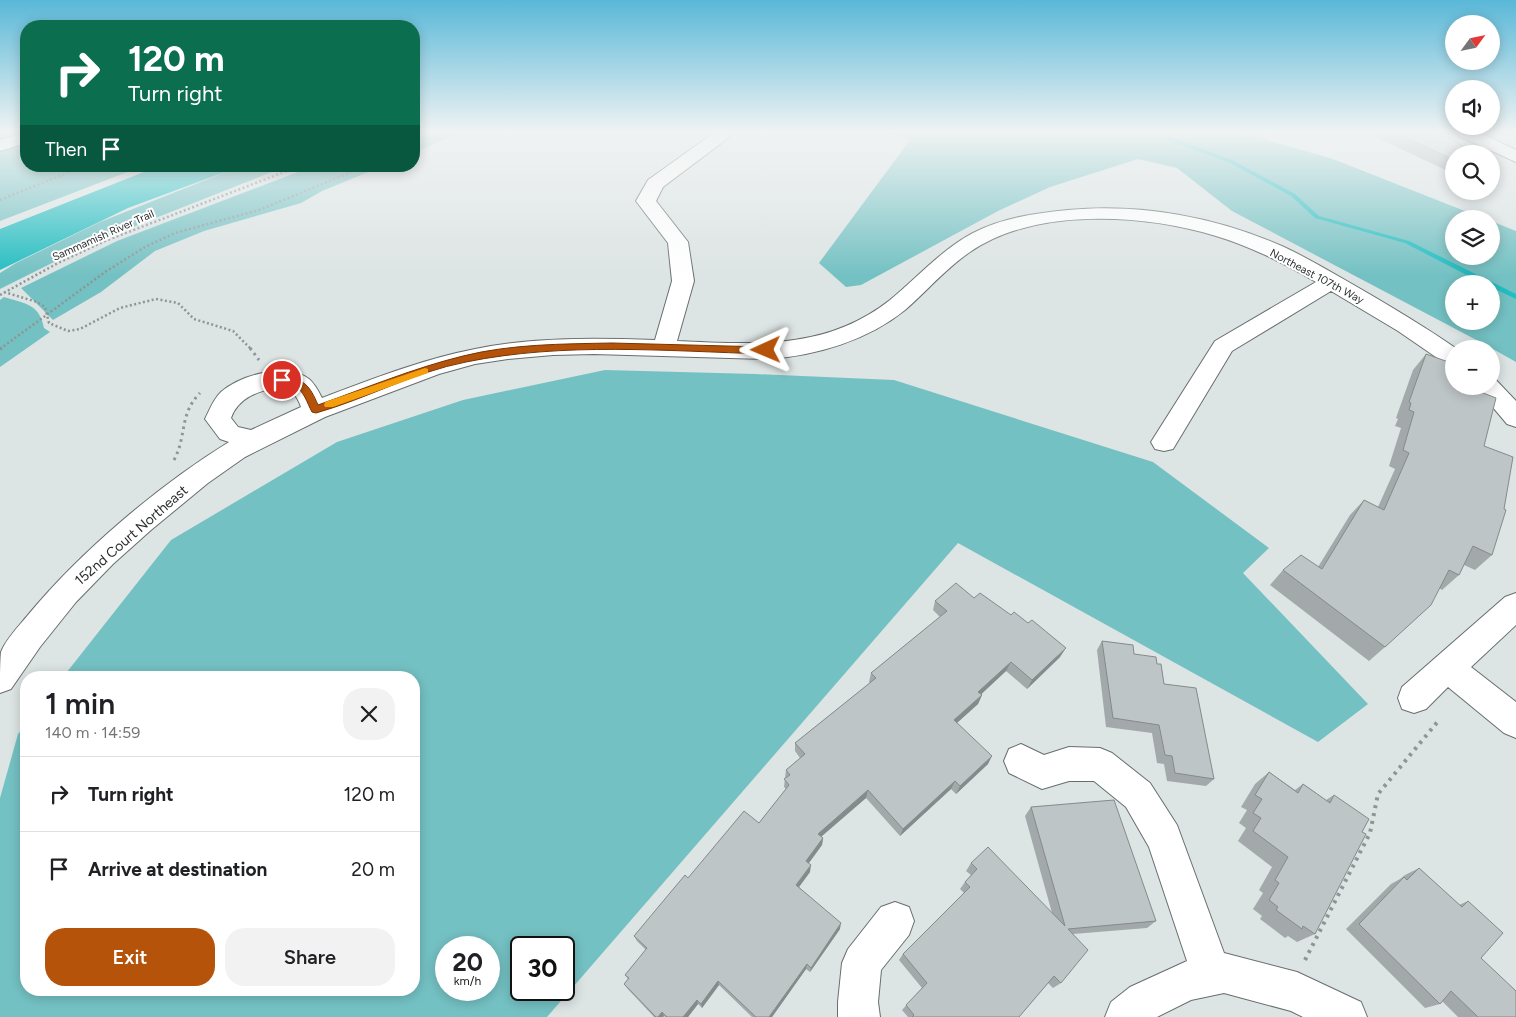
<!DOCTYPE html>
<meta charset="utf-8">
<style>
:root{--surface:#fff;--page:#f2f2f2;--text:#202124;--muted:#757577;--line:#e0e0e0;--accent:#b45309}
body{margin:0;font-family:Figtree,sans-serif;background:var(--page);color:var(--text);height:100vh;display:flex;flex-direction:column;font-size:19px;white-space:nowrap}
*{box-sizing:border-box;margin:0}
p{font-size:16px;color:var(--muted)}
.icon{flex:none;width:28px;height:28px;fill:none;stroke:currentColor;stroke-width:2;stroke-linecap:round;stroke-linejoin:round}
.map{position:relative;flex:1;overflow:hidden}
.panel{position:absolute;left:20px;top:671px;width:400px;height:325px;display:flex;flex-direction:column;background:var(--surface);border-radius:20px;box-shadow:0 2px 12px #0003}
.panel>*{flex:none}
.top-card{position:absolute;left:20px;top:20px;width:400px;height:152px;border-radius:20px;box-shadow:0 2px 12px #0003;background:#0b6e4f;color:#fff;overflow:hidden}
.needle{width:32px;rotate:57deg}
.fabs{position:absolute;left:1445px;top:15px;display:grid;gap:10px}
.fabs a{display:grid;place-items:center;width:55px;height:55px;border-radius:50%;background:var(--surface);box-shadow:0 2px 12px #0003;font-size:25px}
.speed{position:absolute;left:435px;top:936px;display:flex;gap:10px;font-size:25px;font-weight:700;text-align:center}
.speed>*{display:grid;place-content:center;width:65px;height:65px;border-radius:50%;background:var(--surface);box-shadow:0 2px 12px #0003;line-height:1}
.speed small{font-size:12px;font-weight:400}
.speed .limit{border:2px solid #111;border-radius:8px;background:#fff;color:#111}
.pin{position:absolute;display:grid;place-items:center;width:42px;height:42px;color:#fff;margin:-21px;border:2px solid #fff;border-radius:50%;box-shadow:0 1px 5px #0007}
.me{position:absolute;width:55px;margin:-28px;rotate:269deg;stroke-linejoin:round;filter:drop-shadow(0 0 4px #0008)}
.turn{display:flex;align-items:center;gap:18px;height:105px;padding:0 25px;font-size:22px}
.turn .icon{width:65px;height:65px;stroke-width:2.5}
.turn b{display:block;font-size:35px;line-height:42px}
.then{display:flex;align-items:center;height:48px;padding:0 25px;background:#0003;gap:10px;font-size:19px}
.round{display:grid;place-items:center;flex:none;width:52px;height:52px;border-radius:20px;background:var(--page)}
.headline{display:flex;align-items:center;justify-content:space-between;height:85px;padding:0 25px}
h1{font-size:30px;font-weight:600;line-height:38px}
.action{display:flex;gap:10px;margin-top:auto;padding:10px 25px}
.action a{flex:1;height:58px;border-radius:20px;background:var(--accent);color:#fff;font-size:20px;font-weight:600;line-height:58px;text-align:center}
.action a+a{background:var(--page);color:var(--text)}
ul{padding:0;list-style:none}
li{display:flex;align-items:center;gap:15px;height:75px;padding:0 25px;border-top:1px solid var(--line)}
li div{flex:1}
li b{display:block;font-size:19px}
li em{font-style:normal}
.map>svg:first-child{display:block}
</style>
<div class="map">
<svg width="1516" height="1017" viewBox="0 0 1516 1017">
<rect width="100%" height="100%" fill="#dde4e4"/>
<path fill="#74c1c3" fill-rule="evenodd" d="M0,132H26V166H143L0,221Z
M414,132H460L414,153Z
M884,132H1239L1333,159L1485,219H1454V256H1491V221L1516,231V362L1484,344L1232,211L1177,168L1138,159L1050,187L998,211L861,285L846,287L819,263L910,140ZM1454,284H1491V321H1454Z
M241,166H287L90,244L0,289V273L16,263L100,222Z
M314,166H383L322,191L301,203L204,231L155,251L101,292L53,320L21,288L117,241Z
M4,297C25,304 39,303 44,328L50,332L0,367V300Z
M605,370L755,374L894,380L1153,462L1269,548L1243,573L1368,704L1318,742L958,543L547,1017H0V798L18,734L26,725V990H414V678L63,677L171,540L337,442L463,400ZM446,948H489V990H446ZM521,948H564V990H521Z"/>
<path fill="#24bdc1" d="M159,166H241L128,208L0,270V229Z"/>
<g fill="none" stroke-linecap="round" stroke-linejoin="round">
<path fill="#24bdc1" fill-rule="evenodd" d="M967,132L1160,133L1234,161L1295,194L1319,216L1409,241L1516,294V299L1491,287V284H1484L1405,243L1315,218L1291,196L1230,163L1157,136L970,134Z"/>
<defs>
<path id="minor" d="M26,132V143L0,151V140Z
M715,132H736L663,187L656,201L688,242L694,281L677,341C755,344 825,351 890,300C918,277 941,250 973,233C1001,218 1036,213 1068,210C1141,203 1217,217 1284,247C1310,259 1334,274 1359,288C1392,307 1425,327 1457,349H1454V366L1446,364L1398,331L1331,291L1232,351L1173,449L1164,451L1155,449L1151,442L1215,341L1316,282C1284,263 1252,247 1216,236C1144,214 1035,207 970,252C946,268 927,291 905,310C868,340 816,356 768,359L594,354L553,355L508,359L475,364L439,374L325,417L245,457L208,483L151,530L113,564L76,602L40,647L11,689L0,693C0,683 0,660 1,652C6,639 19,626 28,615C80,552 159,485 229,442L220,439L205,419C210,409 213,400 221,392C241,375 286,362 309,379C315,384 319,392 322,398C372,379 423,359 475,349C534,337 595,338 655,340L672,281L668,243L636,201L648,180ZM278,388C291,388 297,395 301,407L251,430L238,427L231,418C238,398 259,390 278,388Z
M1456,132H1479L1516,150V162L1459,136Z
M1491,379L1496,380L1516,401V427L1507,424L1475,386H1491Z
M1516,593V625L1471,667L1516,702V738L1504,733L1448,687L1426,709L1414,713L1402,709L1398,698L1402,687L1505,597Z
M1021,744L1044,755L1069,747L1100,748L1112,753L1150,783L1177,825L1224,953L1297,972L1361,1002L1367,1017H1303L1291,1011L1224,993L1191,1000L1157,1017H1105L1111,1002L1130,987L1187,961L1149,847L1126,807L1094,781H1069L1042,789L1009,773L1004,761L1009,749Z
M895,902L909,907L914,921L909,935L881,970L878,1002L880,1017H838V1002L842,963L848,949L881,907Z"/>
</defs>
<use href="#minor" stroke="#686e6e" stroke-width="2"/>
<path stroke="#8f9494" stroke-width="2.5" stroke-dasharray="2 2.5" stroke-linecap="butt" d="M414,146L445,132
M0,200L84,166
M4,292L37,302L45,307L49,323L68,331L80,329L120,308L156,299L178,303L194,319L233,331L251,349
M0,295L58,263L105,241L300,166
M0,349L105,272L145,247L175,233L259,210L366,166"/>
<path stroke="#8f9494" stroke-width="3" stroke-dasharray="2.5 4" stroke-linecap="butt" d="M250,348L259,360
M0,349L2,348
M174,460C187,436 179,414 200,393"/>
<path stroke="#8f9494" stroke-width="4" stroke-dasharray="3 5" stroke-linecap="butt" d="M1305,960L1370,833L1378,794L1439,720"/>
<use href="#minor" fill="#fff" fill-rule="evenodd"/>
</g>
<path fill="#a3a9aa" d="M1379,132H1440L1454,154V174L1376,137Z
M1426,354L1454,386L1473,389L1484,446L1492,555L1475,570L1464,565L1459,575L1442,590L1439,588L1385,647L1369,661L1270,585L1283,570L1318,567L1350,515L1364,500L1378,507L1395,469L1389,466L1401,428L1395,426L1398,419L1396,418L1413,370Z
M974,598L1060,657L1027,689L1006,671L981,694L982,695L978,704L957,723L988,764L956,794L951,789L900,836L866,798L821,837L823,838L822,845L809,863L810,872L799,887L840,929L810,972L806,969L772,1017H752L719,985L702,1008L698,1004L688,1017H665L664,1016L663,1017H654L627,988L624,984L628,979L625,975L646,950L637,941L634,936L688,878L759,823L786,789L784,787L786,770L800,758L795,751V743L870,683L869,682L871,673L940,617L933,610L935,601Z
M1102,641L1157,664L1164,684L1214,779L1206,786L1167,781L1164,764L1157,763L1152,733L1106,727L1097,650Z
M1269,772L1295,790L1303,784L1326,800L1334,795L1362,832L1315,934L1297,942L1288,936L1285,938L1260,919L1262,916L1253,909L1263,893L1259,890L1272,867L1238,841L1246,828L1239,823L1247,810L1241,807L1255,784Z
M1031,807L1156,921L1147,928L1073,934L1061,983L1053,988L1048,983L1019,1017H908L902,1010L922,988L899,960L903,954L964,893L960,889L965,882L971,875L966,871L971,863L1052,913L1025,816Z
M1419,868L1459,905L1468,901L1481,958L1516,1017H1458L1442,1001L1440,1004L1425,1008L1346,929L1391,884L1400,879L1405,875Z"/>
<path fill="#858a8b" d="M1066,648L1060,657L1027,689L1032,680Z
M1011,662L1006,671L974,701L978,692Z
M982,695L978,704L950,729L954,720Z
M992,756L988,764L956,794L960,786Z
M955,781L951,789L900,836L903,829Z
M868,790L866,798L816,841L818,834Z
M823,838L822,845L805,868L806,861Z
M811,865L810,872L796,891V885Z
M841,923L840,929L810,972L811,968Z
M807,964L806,969L772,1017H769Z
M718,981L719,985L702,1008L701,1004Z
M697,1000L698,1004L688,1017H683Z
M662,1012L664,1016L663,1017H658Z"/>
<path fill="#bec5c6" stroke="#858a8b" d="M1394,132H1440L1471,151L1469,154H1454V160Z
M1426,354L1454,364V386H1473V389L1496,398L1484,446L1513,457L1504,509L1506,510L1492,555L1473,546L1459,575L1449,570L1431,605L1385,647L1283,570L1301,555L1322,569L1364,500L1384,510L1409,453L1403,450L1414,412L1409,410L1411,403L1409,402Z
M956,583L974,598L980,593L1011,615L1014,612L1028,623L1032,620L1066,648L1032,680L1011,662L978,692L982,695L954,720L992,756L960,786L955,781L903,829L868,790L818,834L823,838L806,861L811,865L796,885L841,923L811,968L807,964L769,1017H756L718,981L701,1004L697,1000L683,1017H667L662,1012L658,1017H656L624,984L629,978L625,975L647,948L634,936L685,875L688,878L744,811L759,823L789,785L784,779L790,775L786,770L805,754L795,743L876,678L871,673L947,611L935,601Z
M1102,641L1133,645L1134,654L1156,657L1157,664H1161L1164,684L1196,688L1214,779L1175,773L1172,756L1165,755L1159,725L1113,718Z
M1269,772L1298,793L1303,784L1330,803L1334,795L1369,819L1362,832L1366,834L1315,934L1303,926L1302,929L1276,910L1278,907L1269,900L1279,883L1275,880L1288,857L1253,831L1261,818L1253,813L1262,799L1255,795Z
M1114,800L1156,921L1068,929L1088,950L1061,983L1054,976L1019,1017H912L914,1015L906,1005L927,983L903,954L970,887L965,882L977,869L971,863L988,847L1065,926L1031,807Z
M1419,868L1462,907L1468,901L1503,933L1481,958L1516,991V1017H1478L1451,991L1440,1004L1359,924L1404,877L1407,880Z"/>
<linearGradient id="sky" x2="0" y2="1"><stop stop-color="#59b8d8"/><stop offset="0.48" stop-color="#f0f3f3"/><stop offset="1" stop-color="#f0f3f3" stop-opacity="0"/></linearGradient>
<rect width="1516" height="275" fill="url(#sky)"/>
<path fill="#b45309" stroke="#753606" d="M612,343L766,347L770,350L766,354C666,351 564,342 466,362C414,372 366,399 316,413L312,412C307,403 304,390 293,385C287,382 282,385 277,380L282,377C304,378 310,386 318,405C366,388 414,368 463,356C511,344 562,344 612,343Z"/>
<path fill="#f59e0b" d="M425,368L428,369V373L333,407H325L324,405L325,402Z"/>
<g text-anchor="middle" stroke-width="4" stroke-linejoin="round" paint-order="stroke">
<g font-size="11" fill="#2b2e2e" stroke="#fff">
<text transform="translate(103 235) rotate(-24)" y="4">Sammamish River Trail</text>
<text transform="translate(1317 276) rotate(28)" y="4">Northeast 107th Way</text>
</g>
<g font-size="14" fill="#2b2e2e" stroke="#fff">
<text transform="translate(131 535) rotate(-41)" y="5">152nd Court Northeast</text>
</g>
</g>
</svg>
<div class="fabs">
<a><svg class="needle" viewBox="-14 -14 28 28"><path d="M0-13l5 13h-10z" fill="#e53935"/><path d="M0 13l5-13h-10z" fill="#757577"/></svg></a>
<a><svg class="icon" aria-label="sound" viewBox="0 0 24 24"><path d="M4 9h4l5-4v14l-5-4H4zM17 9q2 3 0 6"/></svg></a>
<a><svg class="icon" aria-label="search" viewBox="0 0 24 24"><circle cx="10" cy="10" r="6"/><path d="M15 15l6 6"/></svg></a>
<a><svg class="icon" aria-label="layers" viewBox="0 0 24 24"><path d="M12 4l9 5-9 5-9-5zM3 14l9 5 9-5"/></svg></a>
<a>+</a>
<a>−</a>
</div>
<div class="speed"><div>20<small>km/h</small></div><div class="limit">30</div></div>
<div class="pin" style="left:282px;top:380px;background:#d93025"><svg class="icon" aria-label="arrive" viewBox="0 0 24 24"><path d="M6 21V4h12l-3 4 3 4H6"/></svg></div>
<svg class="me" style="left:766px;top:350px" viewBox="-20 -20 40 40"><path d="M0-17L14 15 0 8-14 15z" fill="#b45309" stroke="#fff" stroke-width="4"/></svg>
<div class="top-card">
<div class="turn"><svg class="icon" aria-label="right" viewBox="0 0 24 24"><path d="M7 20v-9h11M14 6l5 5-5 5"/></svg><div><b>120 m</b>Turn right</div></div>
<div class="then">Then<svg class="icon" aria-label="arrive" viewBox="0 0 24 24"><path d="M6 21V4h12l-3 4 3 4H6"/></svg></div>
</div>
<section class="panel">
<div class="headline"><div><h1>1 min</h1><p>140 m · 14:59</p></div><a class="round"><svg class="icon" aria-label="close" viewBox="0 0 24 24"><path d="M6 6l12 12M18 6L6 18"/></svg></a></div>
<ul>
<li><svg class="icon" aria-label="right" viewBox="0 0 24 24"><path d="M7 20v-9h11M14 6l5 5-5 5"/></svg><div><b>Turn right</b></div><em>120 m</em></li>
<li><svg class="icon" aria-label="arrive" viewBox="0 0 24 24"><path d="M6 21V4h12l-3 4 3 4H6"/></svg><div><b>Arrive at destination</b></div><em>20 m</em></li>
</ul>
<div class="action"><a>Exit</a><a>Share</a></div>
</section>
</div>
